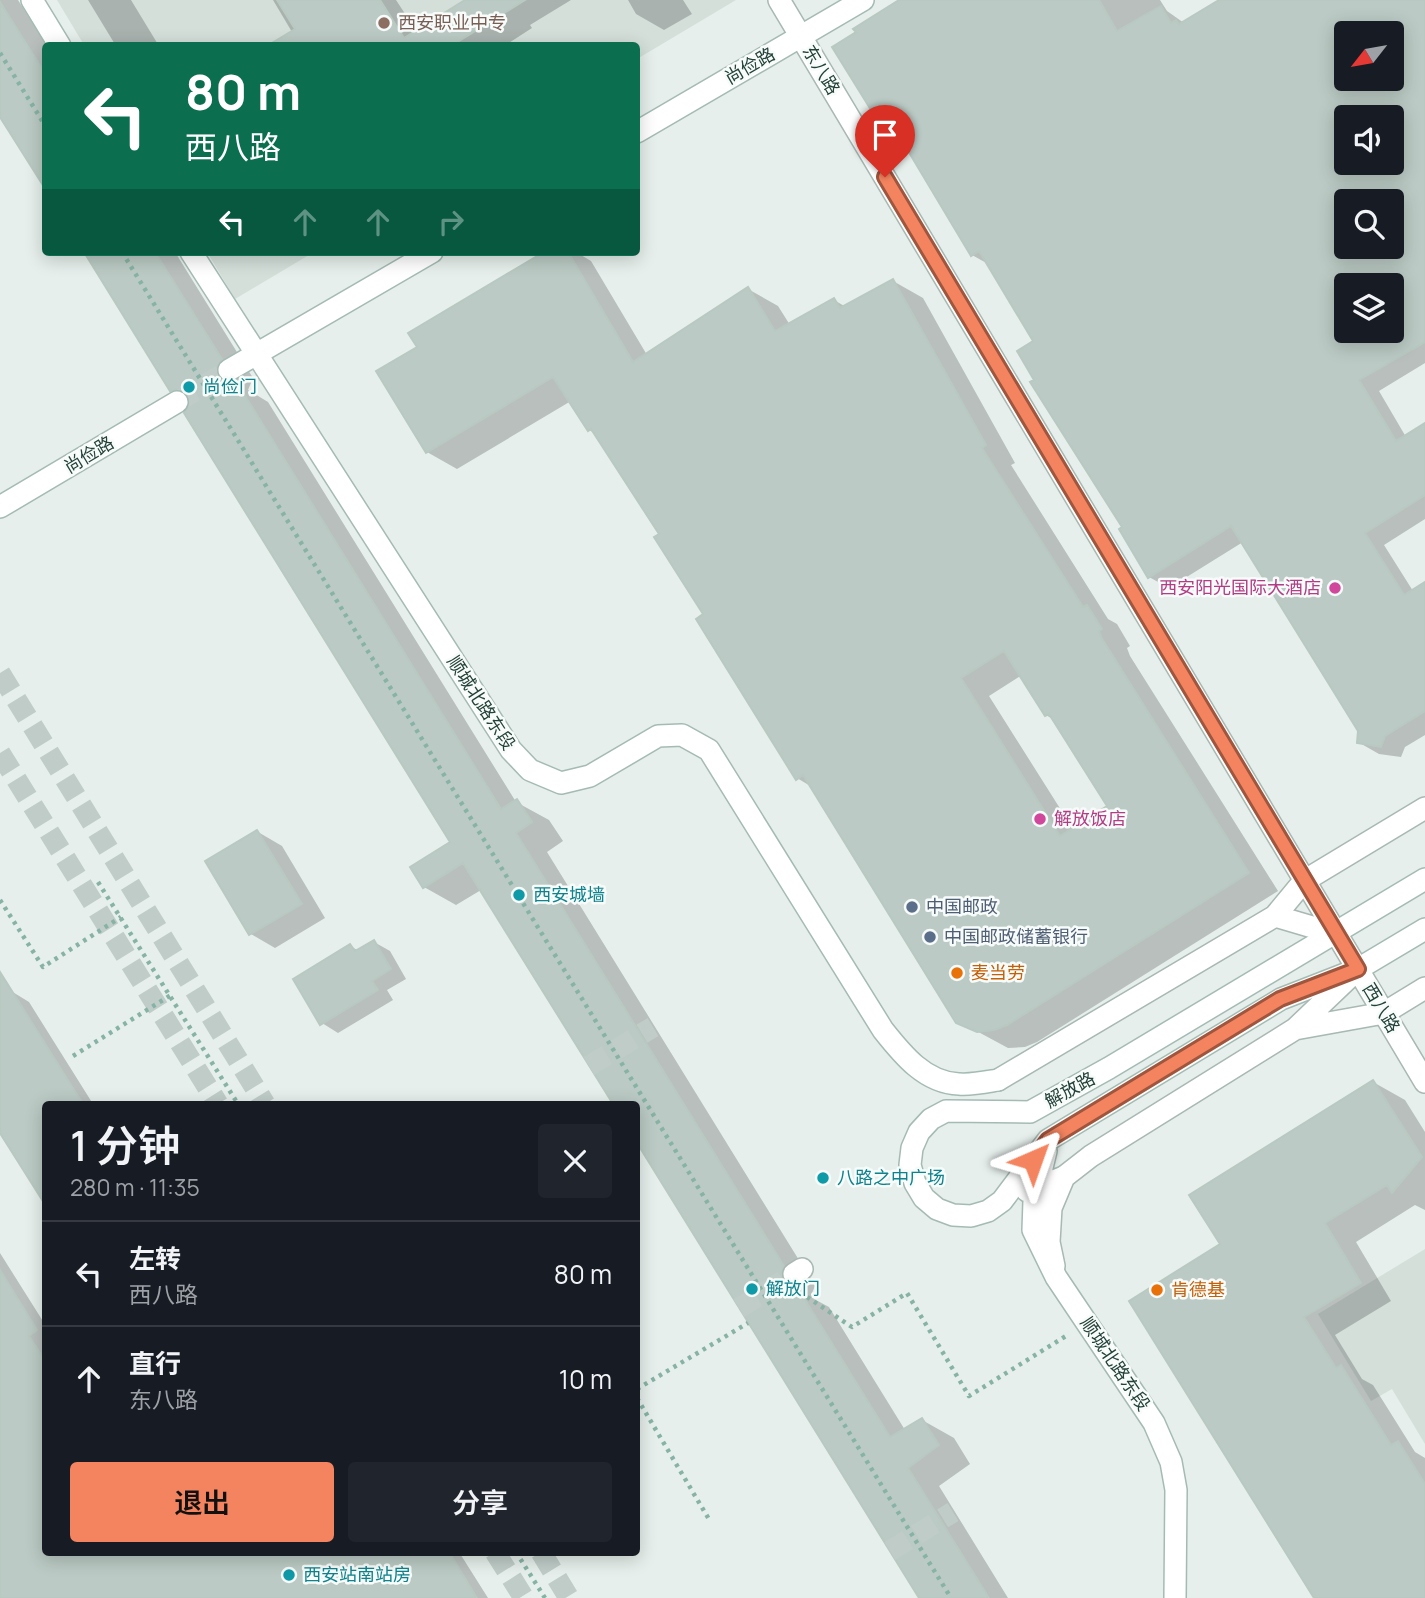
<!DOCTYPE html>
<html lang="zh">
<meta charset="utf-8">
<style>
:root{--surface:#171b24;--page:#20242c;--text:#f1f3f6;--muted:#9ea1a6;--line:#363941;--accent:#f4845f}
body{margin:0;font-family:Manrope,"Noto Sans SC",sans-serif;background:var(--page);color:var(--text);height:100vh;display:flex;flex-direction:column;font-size:26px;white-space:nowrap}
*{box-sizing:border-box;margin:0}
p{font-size:23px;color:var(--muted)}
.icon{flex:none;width:38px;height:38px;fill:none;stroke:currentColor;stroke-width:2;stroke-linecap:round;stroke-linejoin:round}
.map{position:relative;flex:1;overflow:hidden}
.drawer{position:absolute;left:42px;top:1101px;width:598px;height:455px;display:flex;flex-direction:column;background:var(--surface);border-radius:7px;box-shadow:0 4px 18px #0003}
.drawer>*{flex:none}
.hud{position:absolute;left:42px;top:42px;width:598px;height:214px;border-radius:7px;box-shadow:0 4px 18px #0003;background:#0b6e4f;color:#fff;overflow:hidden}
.needle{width:46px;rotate:239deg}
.controls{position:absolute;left:1334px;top:21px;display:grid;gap:14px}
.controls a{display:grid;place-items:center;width:70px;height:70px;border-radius:7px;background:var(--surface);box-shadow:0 4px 18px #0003;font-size:35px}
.pin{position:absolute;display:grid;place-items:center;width:60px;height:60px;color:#fff;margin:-72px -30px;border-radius:50% 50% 50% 0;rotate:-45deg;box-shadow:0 0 7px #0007}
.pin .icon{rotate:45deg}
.me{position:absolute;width:77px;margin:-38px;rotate:43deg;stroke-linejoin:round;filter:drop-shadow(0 0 5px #0008)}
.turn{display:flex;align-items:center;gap:24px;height:147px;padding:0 28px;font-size:32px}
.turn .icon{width:91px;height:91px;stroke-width:2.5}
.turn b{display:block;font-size:49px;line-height:60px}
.lanes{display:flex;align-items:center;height:66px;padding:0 28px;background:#0003;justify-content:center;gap:35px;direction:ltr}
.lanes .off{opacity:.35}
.round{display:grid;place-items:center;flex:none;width:74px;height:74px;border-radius:7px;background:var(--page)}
.summary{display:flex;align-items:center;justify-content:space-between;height:119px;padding:0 28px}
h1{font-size:42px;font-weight:600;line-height:52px}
.action{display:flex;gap:14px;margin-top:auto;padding:14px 28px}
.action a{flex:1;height:80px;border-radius:7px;background:var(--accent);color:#111;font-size:28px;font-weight:600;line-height:80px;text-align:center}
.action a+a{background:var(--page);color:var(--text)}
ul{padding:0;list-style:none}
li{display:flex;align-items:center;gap:21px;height:105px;padding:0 28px;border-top:2px solid var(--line)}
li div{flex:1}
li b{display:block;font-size:26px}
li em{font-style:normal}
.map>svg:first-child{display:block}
</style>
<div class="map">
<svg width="1425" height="1598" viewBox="0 0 1425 1598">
<rect width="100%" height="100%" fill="#e6efeb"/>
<path fill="#d4dfda" d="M57,0H736L637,59V46L84,45Z
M207,252H314L235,299Z
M1425,1249V1444L1392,1389L1371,1401L1318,1314Z"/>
<path fill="#0003" fill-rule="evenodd" d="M0,0H18L47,46L46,187L0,114Z
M88,0H131L159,46H116Z
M273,0H396L417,32L468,0H571L530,25L532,28L504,46H286L292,32Z
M628,0H683L692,14L664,30L636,14Z
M902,0H1160L1167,11L1184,23L1223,0H1425V363L1379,391L1406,437L1425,425V519L1384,545L1413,591L1425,584V735L1405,747L1401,757L1379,754L1358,742L1359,731L1243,542L1169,588L1149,577L1036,342L990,265L972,255L908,148L890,138ZM1346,33H1391V79H1346ZM1346,117H1391V163H1346ZM1346,201H1391V247H1346ZM1346,285H1391V331H1346Z
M86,252H175L253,378L248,390L268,402L516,802L549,820L563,841L547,852L815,1286L812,1293L814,1299L829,1307L905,1430L922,1420L954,1438L970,1464L939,1486L1008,1598H922L637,1140V1104H615L481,890L456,905L424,887L452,843L191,401L171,389Z
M547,252H576L591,261L647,355L748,289L778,306L790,325L834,300L846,307L893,281L923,298L1015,463L1011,465L1108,619L1117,624L1130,646L1127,648L1130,656L1278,891L1037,1042L1025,1047L1008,1048L958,1021L812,787L797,778L661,535L596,434L589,430L571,401L457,469L427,452L419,347ZM1022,675L1046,715L1054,720L1109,807L1073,829L989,696Z
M258,832L282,846L325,918L275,948L251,934L207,862Z
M374,942L390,951L406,979L387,990L393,1000L338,1033L322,1023L350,946L359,951Z
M11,991L29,1002L93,1104H46L0,1129V998Z
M1373,1082L1405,1100L1425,1132V1210L1415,1205L1356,1242L1391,1301L1335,1335L1362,1379L1373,1385L1415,1452L1425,1458V1598H1316L1222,1245Z
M0,1253L46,1326V1552H459L488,1598H0Z"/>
<path fill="#bbcac4" stroke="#b8c9c2" stroke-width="2" fill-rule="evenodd" d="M277,0H380L404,38L465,0H525L451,46H267L295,29Z
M899,0H1099L1117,31L1161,6L1171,23L1176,20L1179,24L1219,0H1425V342L1359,380L1396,441L1425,423V495L1365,533L1404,595L1425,582V711L1385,736L1381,747L1357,743L1358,731L1231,526L1148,578L1119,529L1122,527L1030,382L1034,380L1017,351L1033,341L979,251L971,256L898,134L889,139L832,47L856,32L853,29ZM1346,33H1391V79H1346ZM1346,117H1391V163H1346ZM1346,201H1391V247H1346ZM1346,285H1391V331H1346Z
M0,2L46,75V190L0,117Z
M84,252H155L222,359L216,369L218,377L228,383L236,381L501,809L517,799L532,822L516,833L784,1266L781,1274L783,1281L788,1286L797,1287L890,1437L922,1418L939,1445L908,1468L989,1598H919L637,1143V1104H613L463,863L423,888L410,867L450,842L184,413L190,403L188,395L178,389L170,391Z
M544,252H568L633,362L748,287L775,331L834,298L840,308L893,279L986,445L982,448L1083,607L1087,605L1102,629L1099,631L1101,637L1249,873L1007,1025L994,1030L977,1032L956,1023L803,775L796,780L709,640L696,619L703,614L654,537L659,534L591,429L588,431L553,377L426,453L376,371L417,347L408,333ZM1004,651L1045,716L1049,714L1107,806L1060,836L961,678Z
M257,830L302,904L249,935L205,861Z
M374,940L391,969L372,981L378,990L320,1025L293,979L350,944L355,951Z
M0,972L83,1104H46V1206L0,1133Z
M1373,1080L1422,1157L1392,1193L1387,1185L1325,1223L1361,1283L1304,1317L1336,1368L1341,1365L1391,1445L1398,1441L1425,1484V1598H1314L1129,1301L1220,1244L1189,1195Z
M0,1270L37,1330L29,1336L46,1362V1552H449L477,1598H0Z"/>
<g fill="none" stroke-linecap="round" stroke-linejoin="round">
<path stroke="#bfccc8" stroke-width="21" stroke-dasharray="21 10" stroke-linecap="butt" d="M589,1066L653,1027
M739,1308L794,1274
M890,1551L953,1512"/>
<path stroke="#bfccc8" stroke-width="21" stroke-dasharray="21 10" stroke-linecap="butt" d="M177,402L229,370"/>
<path stroke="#bfccc8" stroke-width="21" stroke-dasharray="21 10" stroke-linecap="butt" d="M0,673L265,1104
M0,753L218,1104
M495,1552L524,1598
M541,1552L569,1598"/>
<defs>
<path id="street" d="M779,0L1425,1082
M1275,916L1336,934
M1295,1029L1384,1013L1425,988
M998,1080L1275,916L1304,881L1425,808
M1054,1266L1049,1242L1051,1208L1064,1177L1091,1156L1295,1029L1358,969
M794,1274L802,1269"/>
<path id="secondary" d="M32,0L60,46
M637,132L863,0
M191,252L511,750L530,770L561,783L590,776L658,736L682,735L709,750L883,1030C902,1054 925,1083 959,1084C972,1085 986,1082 998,1080
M229,370L432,252
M0,507L177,402
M1425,879L1109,1068L1030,1112L946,1111L931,1119L919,1132L912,1148L910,1165L915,1183L924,1198L937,1209L953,1215L971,1216L988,1211L1002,1201L1048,1140L1281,999L1358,969L1425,929
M1046,1151L1034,1201L1033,1230L1056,1277L1154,1423L1171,1462L1176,1490L1175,1598
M1027,1191L1064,1177"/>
</defs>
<use href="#street" stroke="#a8b8b2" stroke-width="24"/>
<use href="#secondary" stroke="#a4bbb3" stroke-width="24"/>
<path stroke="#86b3a5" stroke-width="4.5" stroke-dasharray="3.5 5" stroke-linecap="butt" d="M0,53L46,127
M122,252L951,1598
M98,882L238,1104
M0,900L43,967L121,917
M73,1056L171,995
M807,1297L852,1327L907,1293L969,1396L1066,1336
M637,1389L748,1323
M637,1398L710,1521
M516,1552L545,1598"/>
<use href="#street" stroke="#fff" stroke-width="21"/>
<use href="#secondary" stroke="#fff" stroke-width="21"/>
</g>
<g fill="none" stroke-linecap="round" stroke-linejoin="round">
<defs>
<path id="route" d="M885,177L1358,969L1280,999L1048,1140L1033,1160"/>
</defs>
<use href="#route" stroke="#9f563e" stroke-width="18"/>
<use href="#route" stroke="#f4845f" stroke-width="12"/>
</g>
<circle fill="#8d6e63" stroke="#f7fbf9" stroke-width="2.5" cx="384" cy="23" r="7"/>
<g fill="#0f9aa8" stroke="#f7fbf9" stroke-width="2.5">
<circle cx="189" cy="387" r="7"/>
<circle cx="519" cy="895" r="7"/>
<circle cx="823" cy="1178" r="7"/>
<circle cx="752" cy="1289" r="7"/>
<circle cx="289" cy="1575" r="7"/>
</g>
<g fill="#d1479c" stroke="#f7fbf9" stroke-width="2.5">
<circle cx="1335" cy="588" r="7"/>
<circle cx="1040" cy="819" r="7"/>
</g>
<g fill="#5c6f8a" stroke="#f7fbf9" stroke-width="2.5">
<circle cx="912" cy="907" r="7"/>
<circle cx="930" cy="937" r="7"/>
</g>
<g fill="#e8710a" stroke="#f7fbf9" stroke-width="2.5">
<circle cx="957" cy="973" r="7"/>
<circle cx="1157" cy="1290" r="7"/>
</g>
<g text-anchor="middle" stroke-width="5" stroke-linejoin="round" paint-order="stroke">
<g font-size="18" fill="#785e54" stroke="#f7fbf9" text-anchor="start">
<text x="398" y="29">西安职业中专</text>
</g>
<g font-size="18" fill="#24423a" stroke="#f7fbf9">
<text transform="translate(750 66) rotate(-30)" y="6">尚俭路</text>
<text transform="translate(821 70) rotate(59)" y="6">东八路</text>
<text transform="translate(89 455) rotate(-31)" y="6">尚俭路</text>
<text transform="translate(481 703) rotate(57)" y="6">顺城北路东段</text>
<text transform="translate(1381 1008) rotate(59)" y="6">西八路</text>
<text transform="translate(1070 1090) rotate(-29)" y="6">解放路</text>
<text transform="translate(1115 1364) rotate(56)" y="6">顺城北路东段</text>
</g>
<g font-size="18" fill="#0d838f" stroke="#f7fbf9" text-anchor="start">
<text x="203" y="393">尚俭门</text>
<text x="533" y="901">西安城墙</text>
<text x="837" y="1184">八路之中广场</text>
<text x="766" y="1295">解放门</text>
<text x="303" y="1581">西安站南站房</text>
</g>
<g font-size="18" fill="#b23c85" stroke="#f7fbf9" text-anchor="end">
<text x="1321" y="594">西安阳光国际大酒店</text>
<text x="1054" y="825" text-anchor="start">解放饭店</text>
</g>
<g font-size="18" fill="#4e5e75" stroke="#f7fbf9" text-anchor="start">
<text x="926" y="913">中国邮政</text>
<text x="944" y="943">中国邮政储蓄银行</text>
</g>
<g font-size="18" fill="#c56008" stroke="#f7fbf9" text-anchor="start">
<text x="971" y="979">麦当劳</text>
<text x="1171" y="1296">肯德基</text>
</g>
</g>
</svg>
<div class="controls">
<a><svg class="needle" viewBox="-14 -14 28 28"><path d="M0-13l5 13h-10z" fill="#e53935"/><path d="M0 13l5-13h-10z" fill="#9ea1a6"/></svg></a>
<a><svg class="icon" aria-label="sound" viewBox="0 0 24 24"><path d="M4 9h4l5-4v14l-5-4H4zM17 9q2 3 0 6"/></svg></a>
<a><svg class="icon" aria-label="search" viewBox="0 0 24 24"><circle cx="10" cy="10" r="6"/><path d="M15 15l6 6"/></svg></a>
<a><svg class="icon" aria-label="layers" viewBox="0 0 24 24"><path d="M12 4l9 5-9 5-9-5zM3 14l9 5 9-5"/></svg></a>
</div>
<div class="pin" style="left:885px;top:177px;background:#d93025"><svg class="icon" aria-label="arrive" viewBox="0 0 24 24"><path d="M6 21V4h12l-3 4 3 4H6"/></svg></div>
<svg class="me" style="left:1033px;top:1160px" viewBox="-20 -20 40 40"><path d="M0-17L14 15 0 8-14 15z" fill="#f4845f" stroke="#fff" stroke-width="4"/></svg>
<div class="hud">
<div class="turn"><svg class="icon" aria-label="left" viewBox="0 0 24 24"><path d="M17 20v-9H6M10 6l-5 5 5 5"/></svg><div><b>80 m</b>西八路</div></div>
<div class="lanes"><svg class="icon" aria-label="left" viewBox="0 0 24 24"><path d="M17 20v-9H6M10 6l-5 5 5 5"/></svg><svg class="icon off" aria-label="ahead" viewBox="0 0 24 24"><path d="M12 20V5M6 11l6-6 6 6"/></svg><svg class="icon off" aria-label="ahead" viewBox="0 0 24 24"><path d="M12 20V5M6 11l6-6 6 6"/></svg><svg class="icon off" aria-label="right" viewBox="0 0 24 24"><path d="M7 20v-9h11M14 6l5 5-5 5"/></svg></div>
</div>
<section class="drawer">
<div class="summary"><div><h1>1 分钟</h1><p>280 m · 11:35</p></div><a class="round"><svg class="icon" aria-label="close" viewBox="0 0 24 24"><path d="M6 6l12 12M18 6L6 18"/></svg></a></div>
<ul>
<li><svg class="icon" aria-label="left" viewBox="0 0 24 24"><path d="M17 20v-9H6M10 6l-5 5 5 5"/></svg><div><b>左转</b><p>西八路</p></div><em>80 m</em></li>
<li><svg class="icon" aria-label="ahead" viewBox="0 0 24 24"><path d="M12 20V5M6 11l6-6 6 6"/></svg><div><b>直行</b><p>东八路</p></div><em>10 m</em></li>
</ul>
<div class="action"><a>退出</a><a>分享</a></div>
</section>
</div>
